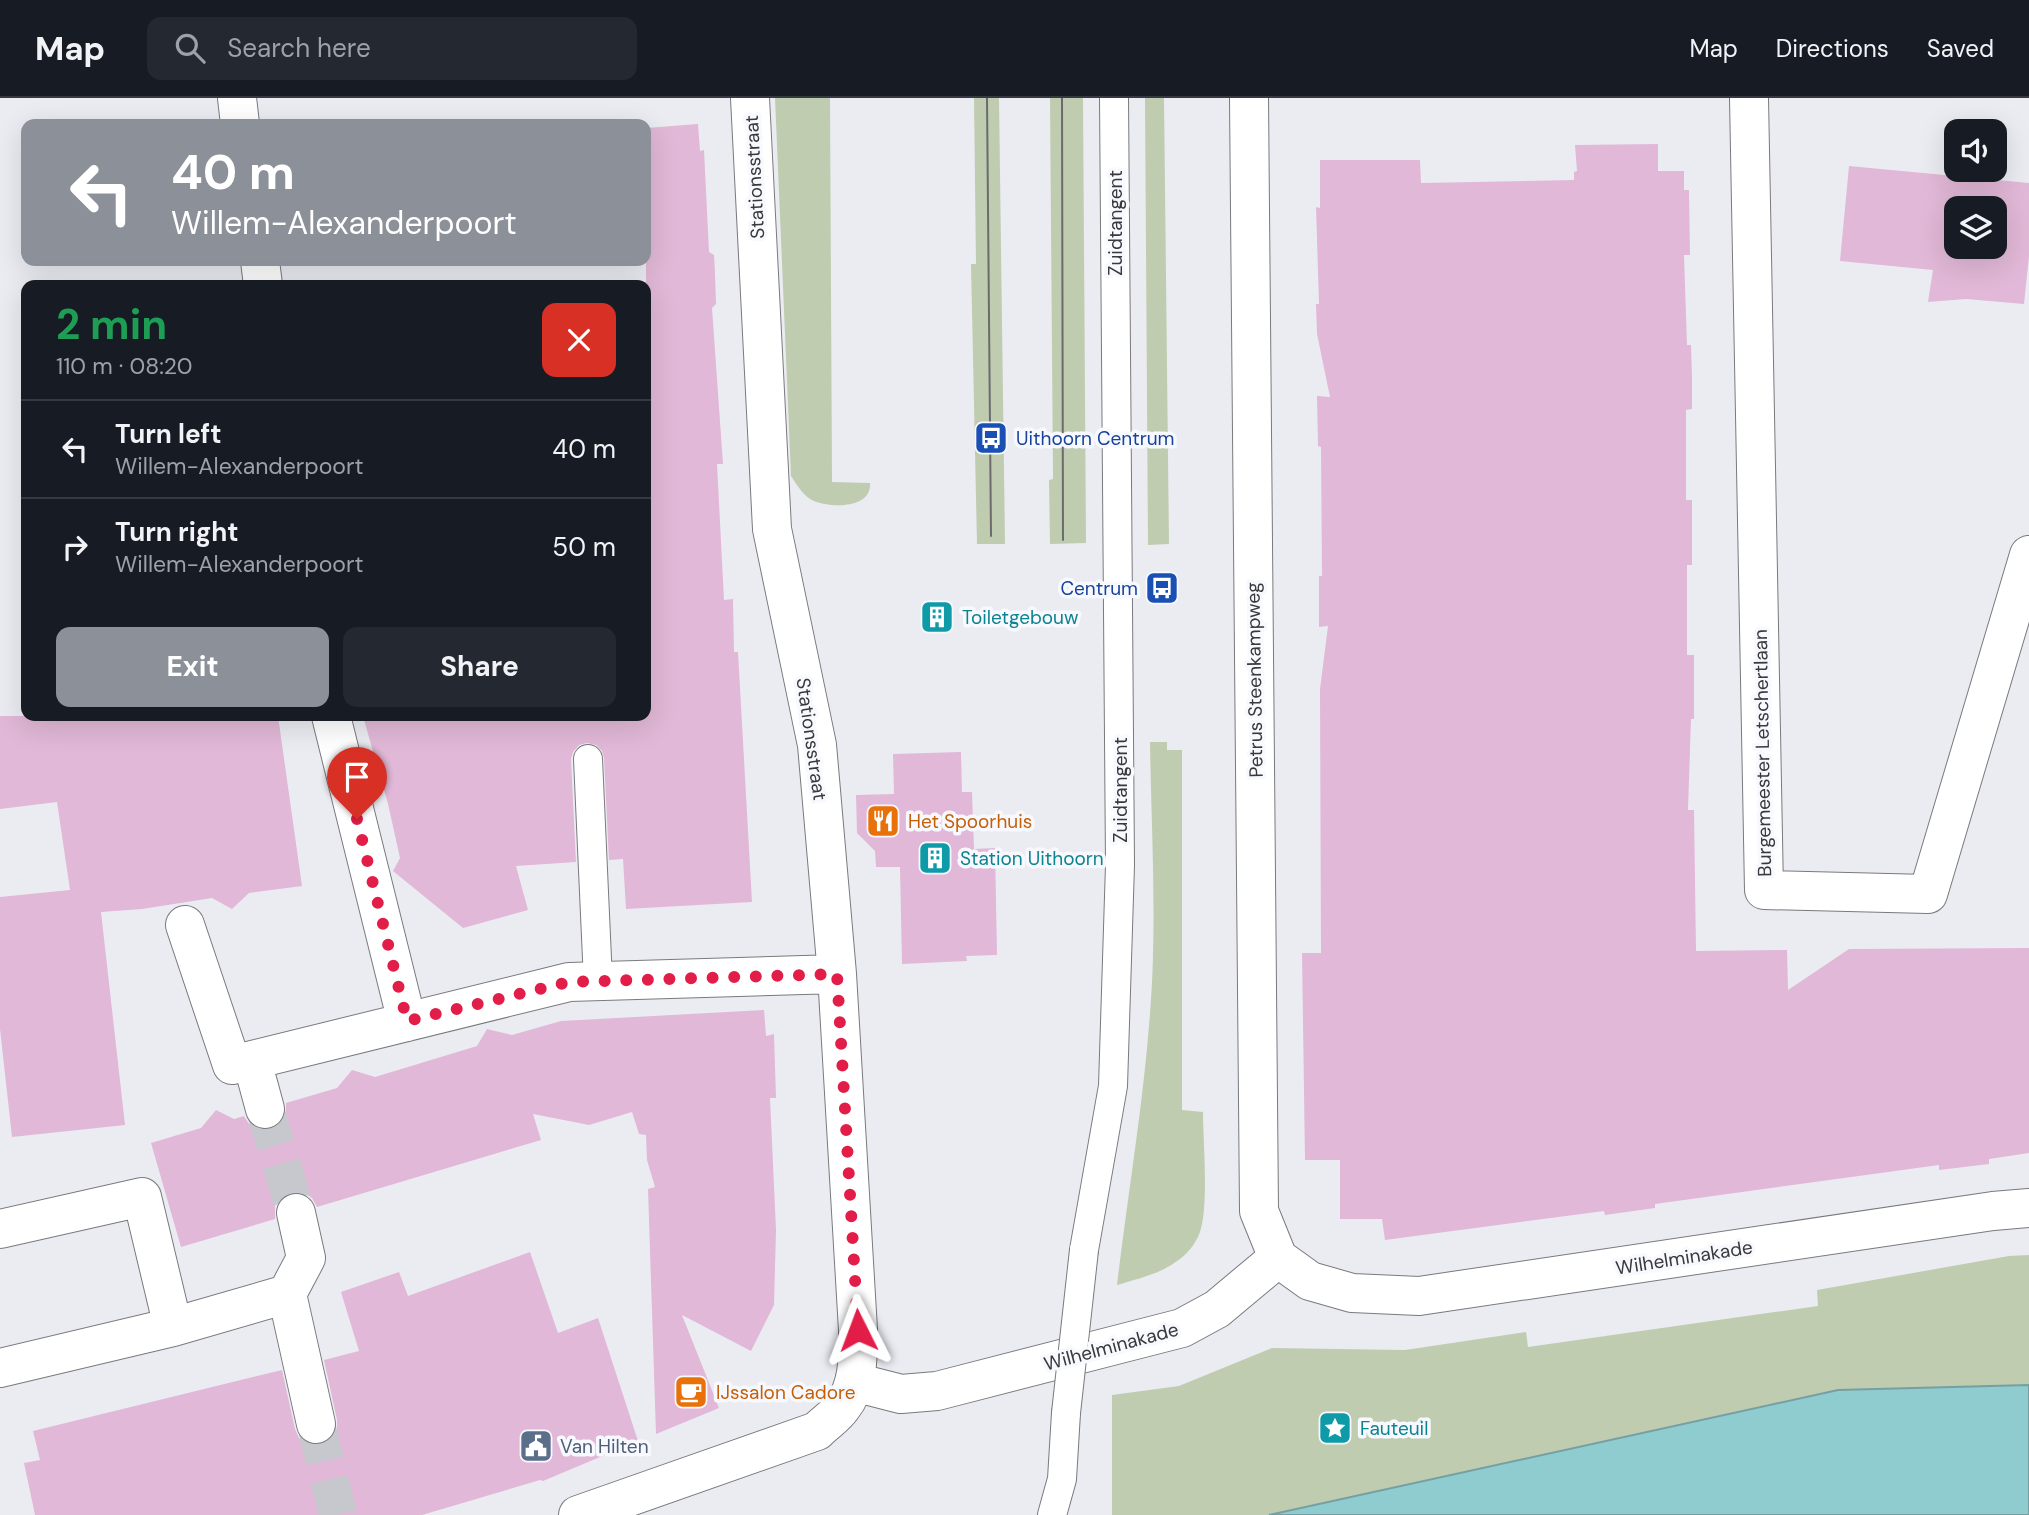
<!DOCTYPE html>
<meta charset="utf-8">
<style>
:root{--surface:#171b24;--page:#242831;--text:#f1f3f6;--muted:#9ea1a6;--line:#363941;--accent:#8c9099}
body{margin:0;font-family:"DM Sans",sans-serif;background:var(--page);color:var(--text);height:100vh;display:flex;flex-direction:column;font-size:26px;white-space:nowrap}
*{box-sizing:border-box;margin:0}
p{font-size:23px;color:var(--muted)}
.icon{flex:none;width:38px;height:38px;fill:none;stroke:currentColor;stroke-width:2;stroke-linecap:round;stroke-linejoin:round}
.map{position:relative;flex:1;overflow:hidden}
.side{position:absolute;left:21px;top:182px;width:630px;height:441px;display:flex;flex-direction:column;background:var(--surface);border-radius:14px;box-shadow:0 7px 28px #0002}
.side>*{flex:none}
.top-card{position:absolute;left:21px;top:21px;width:630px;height:147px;border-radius:14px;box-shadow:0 7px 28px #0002;background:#8c9099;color:#fff;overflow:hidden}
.fabs{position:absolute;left:1944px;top:21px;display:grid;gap:14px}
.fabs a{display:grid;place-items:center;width:63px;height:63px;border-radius:14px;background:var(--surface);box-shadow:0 7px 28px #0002;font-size:35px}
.pin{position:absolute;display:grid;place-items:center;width:60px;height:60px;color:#fff;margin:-72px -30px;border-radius:50% 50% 50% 0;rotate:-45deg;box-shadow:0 0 7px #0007}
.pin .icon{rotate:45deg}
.me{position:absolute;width:77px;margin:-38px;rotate:357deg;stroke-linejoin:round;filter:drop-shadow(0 0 5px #0008)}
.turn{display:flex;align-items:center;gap:24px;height:147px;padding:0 35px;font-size:32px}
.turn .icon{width:91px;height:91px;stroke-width:2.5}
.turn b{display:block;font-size:49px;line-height:60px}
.round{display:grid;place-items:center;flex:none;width:74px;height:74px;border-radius:14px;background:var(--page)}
.head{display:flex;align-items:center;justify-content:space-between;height:119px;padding:0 35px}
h1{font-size:42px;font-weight:700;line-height:52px;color:#1e9e55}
.button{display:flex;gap:14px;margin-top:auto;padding:14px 35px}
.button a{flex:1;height:80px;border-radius:14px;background:var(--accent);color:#fff;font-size:28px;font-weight:700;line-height:80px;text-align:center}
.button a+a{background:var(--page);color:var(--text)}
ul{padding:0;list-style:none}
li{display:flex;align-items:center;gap:21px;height:98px;padding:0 35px;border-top:2px solid var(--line)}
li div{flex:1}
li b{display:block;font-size:26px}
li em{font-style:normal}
header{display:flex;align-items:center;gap:42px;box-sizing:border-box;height:98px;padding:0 35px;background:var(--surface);border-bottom:2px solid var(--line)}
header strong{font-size:33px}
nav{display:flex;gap:38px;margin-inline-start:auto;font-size:24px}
.search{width:490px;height:63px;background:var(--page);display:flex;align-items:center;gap:18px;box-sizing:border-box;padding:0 24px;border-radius:14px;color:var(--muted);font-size:26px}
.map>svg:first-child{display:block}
</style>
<header>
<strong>Map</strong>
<div class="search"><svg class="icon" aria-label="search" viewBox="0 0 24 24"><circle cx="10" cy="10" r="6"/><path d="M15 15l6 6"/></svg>Search here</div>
<nav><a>Map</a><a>Directions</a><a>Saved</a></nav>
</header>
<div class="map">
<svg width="2029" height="1417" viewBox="0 0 2029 1417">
<rect width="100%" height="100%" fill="#ebecf2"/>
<path fill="#bfccb0" d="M775,0H830L832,384L870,385C872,411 831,410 814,403C804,399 797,387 791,378Z
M974,0H999L1005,446H977L971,166H976Z
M1050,0H1083L1086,445L1050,446L1049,382L1053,381Z
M1145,0H1164L1169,446L1148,447Z
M1150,644H1167V652H1182V1012L1203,1014C1203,1045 1209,1106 1200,1134C1196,1145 1187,1157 1177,1163C1160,1176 1137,1181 1117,1187C1130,1077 1150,969 1153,858C1155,787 1151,715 1150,644Z
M2029,1157V1287L1838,1292L1269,1417H1112V1297L1179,1288L1272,1250L1405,1252L1526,1234L1528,1249L1818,1208L1817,1192L2009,1158Z"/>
<path fill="#8fccd0" stroke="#75a0a3" stroke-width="2" d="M2029,1287V1417H1269L1838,1292Z"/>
<path fill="#e1b8d7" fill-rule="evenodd" d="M698,26L700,53L704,52L709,154L714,157L715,175L716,206L712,210L723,366H717L724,502L733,501L734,554H738L752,804L626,811L623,761L609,762L604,660L602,653L596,647L587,645L579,647L573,654L571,661L576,764L516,768L528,812L463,830L393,773L400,760L388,706L363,618H646V30Z
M1658,46V73H1684V92H1689L1690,157H1684L1687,247H1691L1692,279V311L1686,312V402H1692V467H1687V557H1694V621H1691L1688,712H1694L1696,853L1787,852L1788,892L1849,851L2029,850V1055L1989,1061V1066L1939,1072V1067L1655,1106V1110L1605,1117L1604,1113L1385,1142L1382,1121H1340V1062H1305L1302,855H1321L1320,591L1328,528L1319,529V478H1322L1321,349L1318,348L1317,298L1330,299L1317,236L1316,206H1319L1316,109L1320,110V62H1420L1421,85L1574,82V74L1577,73L1575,47Z
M1849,68L2029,85V158L2024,206L1966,201L1928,204L1933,172L1840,163ZM1956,110H1995V149H1956Z
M0,618H278L302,788L249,795L232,811L212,800L142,811L101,814L125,1027L12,1039L0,931V799L70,792L57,704L0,711Z
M961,654L962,694H972L974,751L995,750L997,857L966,858L967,863L902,866L900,769H876L875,753L857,735L856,697L894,696L893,656Z
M764,912L766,938L774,936L776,1000H770L776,1132L774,1207L751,1253L682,1217L719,1310L656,1336L648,1091L655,1089L647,1062L646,1037L639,1036L632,1014L589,1027L533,1016L541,1042L317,1109L312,1100L303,1094H291L281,1099L275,1108V1121L181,1149L151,1045L201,1030L216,1012L234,1021L244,1018L249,1026L259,1032H271L281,1026L286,1017V1005L337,990L352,972L375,979L477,948L487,931L512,937L561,923Z
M530,1154L558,1235L598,1220L638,1343L543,1383L540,1382L422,1417H35L24,1365L40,1362L33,1333L282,1272L295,1331L299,1340L309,1347H321L331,1342L337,1332V1322L324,1262L359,1253L341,1194L399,1174L408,1198Z"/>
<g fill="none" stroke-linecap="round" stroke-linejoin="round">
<path stroke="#c7c8cd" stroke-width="38" stroke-dasharray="38 19" stroke-linecap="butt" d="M265,1011L296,1115
M316,1326L338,1417"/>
<defs>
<path id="service" d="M588,661L598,883
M1084,1152L1113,988L1120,767L1114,0
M1052,1417L1062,1381L1066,1315"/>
<path id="minor" d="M237,0L240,26
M1749,0L1764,792L1928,796L2029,457
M260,163L263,187
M331,618L407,924
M185,827L232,967L569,884L837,876
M252,963L265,1011
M296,1115L306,1160L287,1196L316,1326
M0,1131L142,1099L173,1229
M0,1270L173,1229L287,1196
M854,1284L901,1296L937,1293L1182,1230L1217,1211L1278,1160
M578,1417L817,1333C825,1325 836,1318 842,1309C859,1288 858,1258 858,1232L837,876L817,647L772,431L750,0"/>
<path id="tertiary" d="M1249,0L1259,1113L1278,1160L1310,1183L1352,1195L1419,1198L1993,1113L2029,1110"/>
</defs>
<use href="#service" stroke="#797a7e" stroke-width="30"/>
<use href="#minor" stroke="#797a7e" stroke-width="40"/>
<use href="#tertiary" stroke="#797a7e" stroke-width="40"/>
<use href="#service" stroke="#fff" stroke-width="28"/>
<use href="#minor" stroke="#fff" stroke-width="38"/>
<use href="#tertiary" stroke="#fff" stroke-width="38"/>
<path stroke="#6b6b6e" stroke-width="2" d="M987,0L991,438
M1062,0L1063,442"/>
<defs>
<path id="service-bridge" d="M1066,1315L1084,1152"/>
</defs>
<use href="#service-bridge" stroke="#797a7e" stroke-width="30" stroke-linecap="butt"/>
<use href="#service-bridge" stroke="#fff" stroke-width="28"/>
</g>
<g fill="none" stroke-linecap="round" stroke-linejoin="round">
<path stroke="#e11d48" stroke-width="12" stroke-dasharray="0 21.6" d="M357,721L407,923L569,884L837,876L858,1232"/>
</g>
<defs>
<symbol id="bus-square" viewBox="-11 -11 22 22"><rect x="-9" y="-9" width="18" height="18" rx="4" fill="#1a4fb4" stroke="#f8f9ff"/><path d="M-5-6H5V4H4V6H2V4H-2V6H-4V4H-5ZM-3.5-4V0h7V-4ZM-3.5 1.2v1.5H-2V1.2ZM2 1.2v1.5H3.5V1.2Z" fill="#fff"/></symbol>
<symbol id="building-square" viewBox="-11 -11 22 22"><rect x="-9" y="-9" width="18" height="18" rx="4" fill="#0f9aa8" stroke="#f8f9ff"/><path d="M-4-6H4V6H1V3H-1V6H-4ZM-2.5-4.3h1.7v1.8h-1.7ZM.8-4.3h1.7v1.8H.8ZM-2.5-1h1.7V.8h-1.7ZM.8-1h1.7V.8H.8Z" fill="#fff"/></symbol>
<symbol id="restaurant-square" viewBox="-11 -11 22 22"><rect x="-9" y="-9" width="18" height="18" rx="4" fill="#e8710a" stroke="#f8f9ff"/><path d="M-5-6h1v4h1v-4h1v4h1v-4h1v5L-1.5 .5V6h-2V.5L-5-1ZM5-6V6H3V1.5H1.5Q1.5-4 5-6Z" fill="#fff"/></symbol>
<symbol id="cafe-square" viewBox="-11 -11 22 22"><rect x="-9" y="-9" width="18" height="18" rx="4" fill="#e8710a" stroke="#f8f9ff"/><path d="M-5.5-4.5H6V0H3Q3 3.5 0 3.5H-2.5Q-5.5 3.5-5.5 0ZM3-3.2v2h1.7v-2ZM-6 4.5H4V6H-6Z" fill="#fff"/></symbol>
<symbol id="sight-square" viewBox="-11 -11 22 22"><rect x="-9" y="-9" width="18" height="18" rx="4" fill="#0f9aa8" stroke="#f8f9ff"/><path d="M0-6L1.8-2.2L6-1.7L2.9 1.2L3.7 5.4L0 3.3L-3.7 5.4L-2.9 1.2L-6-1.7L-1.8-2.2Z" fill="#fff"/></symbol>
<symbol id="civic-square" viewBox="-11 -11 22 22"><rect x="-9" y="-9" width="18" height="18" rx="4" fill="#5c6f8a" stroke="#f8f9ff"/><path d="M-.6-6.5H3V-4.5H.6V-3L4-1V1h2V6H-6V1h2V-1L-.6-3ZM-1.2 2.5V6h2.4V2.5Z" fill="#fff"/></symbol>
</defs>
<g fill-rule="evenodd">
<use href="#bus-square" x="972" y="321" width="38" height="38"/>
<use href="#bus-square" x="1143" y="471" width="38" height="38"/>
<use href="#building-square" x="918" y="500" width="38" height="38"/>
<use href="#restaurant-square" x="864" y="704" width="38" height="38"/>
<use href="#building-square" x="916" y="741" width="38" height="38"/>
<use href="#cafe-square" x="672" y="1275" width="38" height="38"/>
<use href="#sight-square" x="1316" y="1311" width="38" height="38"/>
<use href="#civic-square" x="517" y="1329" width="38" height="38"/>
</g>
<g text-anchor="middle" stroke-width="7" stroke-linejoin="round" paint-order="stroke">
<g font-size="19" fill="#39393b" stroke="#f8f9ff">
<text transform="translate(754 79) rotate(-93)" y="7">Stationsstraat</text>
<text transform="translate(1115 125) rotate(-90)" y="7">Zuidtangent</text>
<text transform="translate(1254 582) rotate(-91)" y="7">Petrus Steenkampweg</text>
<text transform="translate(812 641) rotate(82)" y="7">Stationsstraat</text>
<text transform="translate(1762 655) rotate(-91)" y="7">Burgemeester Letschertlaan</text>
<text transform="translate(1120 692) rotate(-90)" y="7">Zuidtangent</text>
<text transform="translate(1684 1159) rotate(-9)" y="7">Wilhelminakade</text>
<text transform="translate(1111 1248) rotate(-15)" y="7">Wilhelminakade</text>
</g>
<g font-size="19" fill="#164399" stroke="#f8f9ff" text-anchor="start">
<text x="1016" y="347">Uithoorn Centrum</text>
<text x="1138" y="497" text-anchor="end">Centrum</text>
</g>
<g font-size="19" fill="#0d838f" stroke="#f8f9ff" text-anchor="start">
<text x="962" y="526">Toiletgebouw</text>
<text x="960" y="767">Station Uithoorn</text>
<text x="1360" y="1337">Fauteuil</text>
</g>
<g font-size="19" fill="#c56008" stroke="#f8f9ff" text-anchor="start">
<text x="908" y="730">Het Spoorhuis</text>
<text x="716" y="1301">IJssalon Cadore</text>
</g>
<g font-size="19" fill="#4e5e75" stroke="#f8f9ff" text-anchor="start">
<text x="560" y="1355">Van Hilten</text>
</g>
</g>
</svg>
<div class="fabs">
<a><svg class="icon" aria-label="sound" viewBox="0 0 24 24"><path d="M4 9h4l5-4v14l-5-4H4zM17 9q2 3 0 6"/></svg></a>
<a><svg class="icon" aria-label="layers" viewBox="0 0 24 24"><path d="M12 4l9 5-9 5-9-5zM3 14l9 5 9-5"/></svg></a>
</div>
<div class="pin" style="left:357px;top:721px;background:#d93025"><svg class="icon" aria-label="arrive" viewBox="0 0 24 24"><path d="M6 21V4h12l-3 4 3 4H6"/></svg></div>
<svg class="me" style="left:858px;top:1232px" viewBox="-20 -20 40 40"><path d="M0-17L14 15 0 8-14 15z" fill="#e11d48" stroke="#fff" stroke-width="4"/></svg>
<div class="top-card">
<div class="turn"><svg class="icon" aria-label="left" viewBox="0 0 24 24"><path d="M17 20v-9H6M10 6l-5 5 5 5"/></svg><div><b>40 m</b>Willem-Alexanderpoort</div></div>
</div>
<section class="side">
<div class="head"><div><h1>2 min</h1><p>110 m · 08:20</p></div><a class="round" style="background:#d93025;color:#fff"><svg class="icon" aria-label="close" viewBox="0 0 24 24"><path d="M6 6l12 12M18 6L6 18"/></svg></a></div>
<ul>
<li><svg class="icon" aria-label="left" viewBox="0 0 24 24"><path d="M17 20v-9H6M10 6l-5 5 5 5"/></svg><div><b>Turn left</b><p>Willem-Alexanderpoort</p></div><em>40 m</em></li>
<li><svg class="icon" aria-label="right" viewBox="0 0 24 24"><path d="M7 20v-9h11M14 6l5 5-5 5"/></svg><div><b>Turn right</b><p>Willem-Alexanderpoort</p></div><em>50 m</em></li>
</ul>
<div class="button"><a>Exit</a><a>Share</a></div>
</section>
</div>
